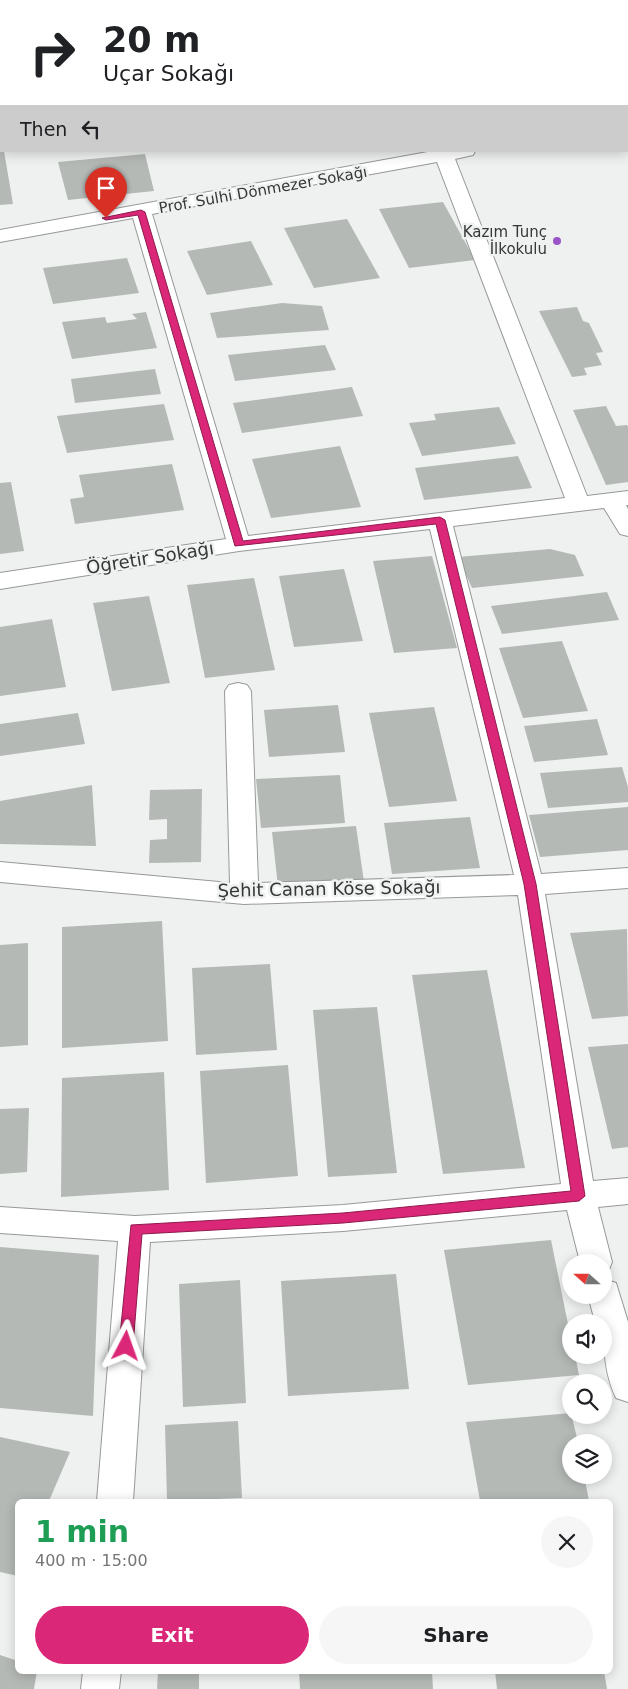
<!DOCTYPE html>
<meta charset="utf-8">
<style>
:root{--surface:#fff;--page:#f6f6f6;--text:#202124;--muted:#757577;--accent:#db2777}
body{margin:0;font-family:"DejaVu Sans",sans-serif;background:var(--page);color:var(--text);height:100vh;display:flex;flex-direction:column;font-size:19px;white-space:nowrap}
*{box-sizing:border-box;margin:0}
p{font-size:16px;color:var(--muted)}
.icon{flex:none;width:28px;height:28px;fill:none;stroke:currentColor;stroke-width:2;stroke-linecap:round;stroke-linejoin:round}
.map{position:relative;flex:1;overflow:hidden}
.drawer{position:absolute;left:15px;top:1499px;width:598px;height:175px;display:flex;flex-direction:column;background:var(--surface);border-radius:8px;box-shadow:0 2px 12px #0003}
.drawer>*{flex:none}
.hud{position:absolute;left:0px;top:0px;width:629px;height:152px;box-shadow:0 2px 12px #0003;background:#fff;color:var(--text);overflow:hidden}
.needle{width:32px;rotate:291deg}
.tools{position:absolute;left:562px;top:1254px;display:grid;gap:10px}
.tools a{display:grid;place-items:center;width:50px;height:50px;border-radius:50%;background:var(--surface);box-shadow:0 2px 12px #0003;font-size:25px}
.pin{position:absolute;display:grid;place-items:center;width:42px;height:42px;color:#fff;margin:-51px -21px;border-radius:50% 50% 50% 0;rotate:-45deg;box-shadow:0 0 5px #0007}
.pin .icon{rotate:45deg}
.me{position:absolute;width:55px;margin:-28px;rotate:4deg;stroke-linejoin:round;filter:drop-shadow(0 0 4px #0008)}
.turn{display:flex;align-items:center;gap:18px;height:105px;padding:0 20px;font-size:22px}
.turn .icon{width:65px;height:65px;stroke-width:2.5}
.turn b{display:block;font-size:35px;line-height:42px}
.then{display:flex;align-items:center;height:48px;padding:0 20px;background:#0003;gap:10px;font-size:19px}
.round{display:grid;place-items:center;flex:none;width:52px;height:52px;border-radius:26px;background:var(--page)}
.overview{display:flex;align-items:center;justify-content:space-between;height:85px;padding:0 20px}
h1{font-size:30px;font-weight:800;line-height:38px;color:#1e9e55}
.primary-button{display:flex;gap:10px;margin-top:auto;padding:10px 20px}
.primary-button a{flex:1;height:58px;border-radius:30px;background:var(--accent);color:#fff;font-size:20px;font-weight:800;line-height:58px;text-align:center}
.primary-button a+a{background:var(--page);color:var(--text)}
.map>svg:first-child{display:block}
</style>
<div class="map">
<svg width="628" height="1689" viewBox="0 0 628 1689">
<rect width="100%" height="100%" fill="#eef1ef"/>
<path fill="#b5b9b6" d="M0,151H4L13,204L0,205Z
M145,154L154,191L68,200L58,162Z
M443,202L475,260L409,268L379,209Z
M347,219L380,278L314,288L284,228Z
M251,241L273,285L207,295L187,251Z
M127,258L139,293L53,304L43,268Z
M282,303L322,306L329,330L217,338L210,313Z
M577,307L583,321L589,323L603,352L596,353L602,365L584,368L587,375L572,377L539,311Z
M146,312L157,348L72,359L62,322L105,317L107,323L137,319L132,314Z
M325,345L336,370L235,381L228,355Z
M155,369L161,394L75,403L71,379Z
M352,387L363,416L242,433L233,403Z
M164,404L174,440L67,453L57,416Z
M606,406L616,426L627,425L628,427V482L606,485L573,410Z
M499,407L516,444L422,456L409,423L436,420L434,414Z
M340,446L361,507L271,518L252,459Z
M518,456L532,488L424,500L415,468Z
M172,464L184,510L75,524L70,499L84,497L79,475Z
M11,482L24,551L0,554V483Z
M550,549L575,555L584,576L472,588L458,557Z
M432,556L457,648L394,653L373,561Z
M344,569L363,641L294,647L279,576Z
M254,578L275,670L205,678L187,585Z
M607,592L619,620L502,634L491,606Z
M149,596L170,683L112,691L93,603Z
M52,619L66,687L0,696V627Z
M562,641L588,711L523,718L499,648Z
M338,705L345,752L269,757L264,710Z
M434,707L457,801L389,807L369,713Z
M78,713L85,744L0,756V724Z
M597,719L608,755L534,762L524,726Z
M622,767L628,787V802L548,808L540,773Z
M340,775L345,823L261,828L256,779Z
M92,785L96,846L0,844V801Z
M202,789L201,862L149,863L150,840L167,839V819L149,820L150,790Z
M628,807V850L540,857L529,815Z
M470,817L480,868L392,874L384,823Z
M356,826L364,882L278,887L272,832Z
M162,921L168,1041L62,1048V927Z
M627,929L628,1016L592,1019L570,933Z
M28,943V1045L0,1047V945Z
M270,964L277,1050L196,1055L192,968Z
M487,970L525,1168L443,1174L412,975Z
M377,1007L397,1173L328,1177L313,1010Z
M628,1044V1147L612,1149L588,1047Z
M288,1065L298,1176L206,1183L200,1071Z
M164,1072L169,1190L61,1197L62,1078Z
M29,1108L27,1172L0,1174V1109Z
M551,1240L571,1339V1355H575L579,1375L468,1385L444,1250Z
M0,1247L99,1255L93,1416L0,1408Z
M396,1274L409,1389L288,1396L281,1281Z
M240,1280L246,1403L183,1407L179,1284Z
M571,1413L578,1442H571V1475H584L589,1501H480L466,1422Z
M238,1421L242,1498L218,1499V1501H167L165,1425Z
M0,1437L70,1452L49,1501H18V1576L0,1572Z
M0,1655L18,1661V1671H37L34,1689H0Z
M158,1671H199V1689H157Z
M299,1671H432L433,1689H300Z
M495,1671H604L607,1689H497Z"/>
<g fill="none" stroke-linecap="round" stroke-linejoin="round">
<defs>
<path id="minor" d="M0,7H1V17H0Z
M433,151H475L473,155L455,159L587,496L628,491V505H626L628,509V536L620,534L604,508L453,526L541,874L628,868V888L545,894L593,1181L628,1178V1204L598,1207L612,1262L608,1272L604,1273V1262H580L567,1210L343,1231L150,1242L133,1501H97L118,1241L0,1233V1207L135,1216L343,1205L561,1184L518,895L244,904L0,882V862L230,883L225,691L229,685L238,683L247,685L251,691L258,883L514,875L430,529L239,551L0,589V573L226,539L133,218L0,242V230ZM437,162L565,498L248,536L152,214Z
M604,1279L616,1283L628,1322V1402L616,1398C604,1372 604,1350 604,1322H595L588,1295H604Z
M83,1671H121L119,1689H81Z"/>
<path id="primary" d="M146,0H178L146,1Z
M250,0H272L273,1H251Z
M290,0H312L313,1H291Z"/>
</defs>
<use href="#minor" stroke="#969997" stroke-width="2"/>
<use href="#primary" stroke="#969997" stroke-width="2"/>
<use href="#minor" fill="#fff" fill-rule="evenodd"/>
<use href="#primary" fill="#fff" fill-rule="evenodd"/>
</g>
<path fill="#db2777" stroke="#8e194d" d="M141,210L145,212L243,541L440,517L445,520L536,884L585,1196L579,1201L343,1223L142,1234L133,1346L131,1350L126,1352L121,1350L119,1346L131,1225L343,1213L571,1191L524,884L436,524L235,546L138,215L106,220L102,218Z"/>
<circle fill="#9a54c8" stroke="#eef1ef" stroke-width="2" cx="557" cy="241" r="5"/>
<g text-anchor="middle" stroke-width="5" stroke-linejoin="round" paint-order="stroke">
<g font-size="15" fill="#363737" stroke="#eef1ef">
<text transform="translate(263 190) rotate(-10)" y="5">Prof. Sulhi Dönmezer Sokağı</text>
</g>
<g font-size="15" fill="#363737" stroke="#eef1ef" text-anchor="end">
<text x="547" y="237">Kazım Tunç<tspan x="547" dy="17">İlkokulu</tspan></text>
</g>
<g font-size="18" fill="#363737" stroke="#eef1ef">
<text transform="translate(150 558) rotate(-9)" y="6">Öğretir Sokağı</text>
<text transform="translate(329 889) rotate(-1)" y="6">Şehit Canan Köse Sokağı</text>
</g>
</g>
</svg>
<div class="tools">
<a><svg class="needle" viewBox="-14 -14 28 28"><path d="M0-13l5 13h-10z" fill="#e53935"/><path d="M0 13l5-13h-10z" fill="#757577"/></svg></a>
<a><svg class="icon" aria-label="sound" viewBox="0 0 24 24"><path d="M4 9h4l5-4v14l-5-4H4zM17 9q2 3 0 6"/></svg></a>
<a><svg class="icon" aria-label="search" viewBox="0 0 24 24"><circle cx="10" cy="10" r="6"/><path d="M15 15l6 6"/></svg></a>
<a><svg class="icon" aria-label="layers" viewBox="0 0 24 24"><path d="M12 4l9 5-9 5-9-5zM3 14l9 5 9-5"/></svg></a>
</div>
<div class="pin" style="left:106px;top:218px;background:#d93025"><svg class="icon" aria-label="arrive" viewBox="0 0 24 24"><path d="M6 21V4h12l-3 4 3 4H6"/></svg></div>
<svg class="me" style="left:126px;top:1346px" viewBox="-20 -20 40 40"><path d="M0-17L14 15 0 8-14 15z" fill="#db2777" stroke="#fff" stroke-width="4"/></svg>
<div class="hud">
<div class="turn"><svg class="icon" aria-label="right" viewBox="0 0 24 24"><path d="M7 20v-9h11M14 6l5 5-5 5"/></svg><div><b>20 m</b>Uçar Sokağı</div></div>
<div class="then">Then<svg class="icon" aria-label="left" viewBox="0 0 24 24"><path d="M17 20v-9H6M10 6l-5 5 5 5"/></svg></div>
</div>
<section class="drawer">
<div class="overview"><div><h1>1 min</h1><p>400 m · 15:00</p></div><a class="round"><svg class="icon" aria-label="close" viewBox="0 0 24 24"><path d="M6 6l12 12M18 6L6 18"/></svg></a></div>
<div class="primary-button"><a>Exit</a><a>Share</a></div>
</section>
</div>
